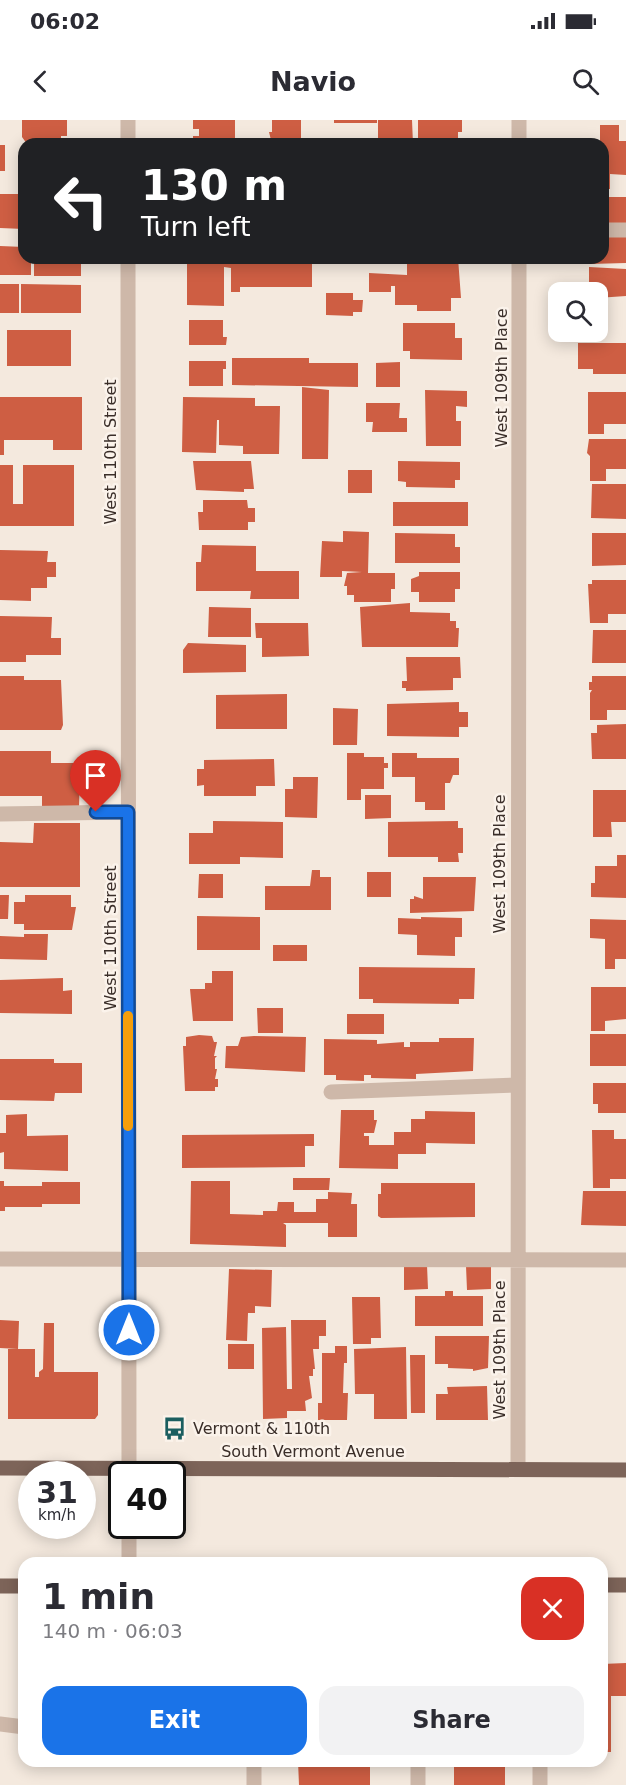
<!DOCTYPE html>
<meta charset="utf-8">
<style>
:root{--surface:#fff;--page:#f2f2f3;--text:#2b2b33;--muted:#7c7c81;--accent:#1a73e8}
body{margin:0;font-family:"DejaVu Sans",sans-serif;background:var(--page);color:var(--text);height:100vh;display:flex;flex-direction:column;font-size:22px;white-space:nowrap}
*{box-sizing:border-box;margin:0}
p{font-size:20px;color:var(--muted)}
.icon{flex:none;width:33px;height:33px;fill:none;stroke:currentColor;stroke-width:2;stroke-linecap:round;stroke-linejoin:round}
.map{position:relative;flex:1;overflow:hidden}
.side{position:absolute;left:18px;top:1437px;width:590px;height:210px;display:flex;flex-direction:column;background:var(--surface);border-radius:18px;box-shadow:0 3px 15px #0003}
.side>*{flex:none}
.hud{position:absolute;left:18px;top:18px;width:591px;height:126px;border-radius:18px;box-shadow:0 3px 15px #0003;background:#202124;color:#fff;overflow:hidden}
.controls{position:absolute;left:548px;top:162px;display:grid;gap:12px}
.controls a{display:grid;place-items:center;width:60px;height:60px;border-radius:12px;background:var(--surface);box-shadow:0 3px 15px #0003;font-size:30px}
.speed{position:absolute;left:18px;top:1341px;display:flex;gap:12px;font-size:30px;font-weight:700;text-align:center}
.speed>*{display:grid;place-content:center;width:78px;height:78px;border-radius:50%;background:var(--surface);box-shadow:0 3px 15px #0003;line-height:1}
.speed small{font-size:15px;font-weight:400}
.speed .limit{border:3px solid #111;border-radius:9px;background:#fff;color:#111}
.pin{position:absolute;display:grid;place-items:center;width:51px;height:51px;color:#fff;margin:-62px -26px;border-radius:50% 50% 50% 0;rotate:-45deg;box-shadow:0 0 6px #0007}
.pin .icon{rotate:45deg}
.me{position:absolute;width:66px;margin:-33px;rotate:0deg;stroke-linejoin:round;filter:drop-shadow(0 0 4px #0008)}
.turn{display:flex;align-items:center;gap:21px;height:126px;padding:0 24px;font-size:27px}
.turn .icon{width:78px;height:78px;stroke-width:2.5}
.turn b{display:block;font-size:42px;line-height:51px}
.round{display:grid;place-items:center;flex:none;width:63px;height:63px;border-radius:18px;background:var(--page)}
.headline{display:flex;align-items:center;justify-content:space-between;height:102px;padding:0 24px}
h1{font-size:36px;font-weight:800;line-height:45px}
.cta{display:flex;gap:12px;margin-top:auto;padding:12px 24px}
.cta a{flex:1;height:69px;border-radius:18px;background:var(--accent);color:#fff;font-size:24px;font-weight:800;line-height:69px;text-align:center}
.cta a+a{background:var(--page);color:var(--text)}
.status{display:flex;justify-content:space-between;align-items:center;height:42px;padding:0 30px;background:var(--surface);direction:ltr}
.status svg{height:16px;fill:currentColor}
header{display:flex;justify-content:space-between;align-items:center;height:78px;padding:0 24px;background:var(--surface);font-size:27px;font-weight:800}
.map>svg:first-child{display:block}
</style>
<div class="status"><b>06:02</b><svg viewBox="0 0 49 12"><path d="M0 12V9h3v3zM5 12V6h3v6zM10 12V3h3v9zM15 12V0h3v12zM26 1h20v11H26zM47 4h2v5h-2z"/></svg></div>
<header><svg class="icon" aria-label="back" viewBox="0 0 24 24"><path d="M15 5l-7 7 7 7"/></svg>Navio<svg class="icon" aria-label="search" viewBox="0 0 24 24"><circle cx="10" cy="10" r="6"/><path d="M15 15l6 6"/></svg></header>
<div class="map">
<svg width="626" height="1665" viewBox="0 0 626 1665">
<rect width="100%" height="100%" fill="#f4e9de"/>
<path fill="#ce5e43" d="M22,0H67V16H61V24H27L22,17Z
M193,0H235V24H193V16H199V9H193Z
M272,0H301V20H310L311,24H272L269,12H272Z
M334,0H377V3H334Z
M378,0H412L413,24H378Z
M418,0H462V12H458V19H462V24H418Z
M600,5H619V21H626V55L610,54V69H603V24H592V21H600Z
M0,25H5V51H0Z
M0,74H24V109L0,108Z
M603,77H626V104H603Z
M603,115H626V143L590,144V138H603Z
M0,126L24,127V138H31V155H0Z
M34,138H81V156H34Z
M187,138H312V167H240V172H231V148L224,147V186L187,185Z
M407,138H458L461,178H451V191H417V185H395V166H391V172H369V153L407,155Z
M589,147L626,149V176L597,178L595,170H589Z
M0,164H19V193H0Z
M21,164L81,165V193H21Z
M326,173H353V180H363L362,192H353V196L326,195Z
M189,200H223V217H227L226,225H189Z
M403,203H455V218H462V240L410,239V231H403Z
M7,210H71V246H7Z
M578,223H626V254H593V249H578Z
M232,238H309V243H358V267L232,265Z
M189,241H226V249H223V266H189Z
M400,242V267H376V243Z
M302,267L329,270L328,339H302Z
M425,270L467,271V287L456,286V301H461V326H426Z
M588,272H626V304H604V314H588Z
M0,277H82V330H53V320H4V335H0Z
M183,277L255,278V286H280L279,334H243V326L219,325V300H217L216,333L182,332Z
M366,283H400L399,298H407V312H372L373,302H366Z
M589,319H626V349H606V361H590V336L587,333Z
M193,341H251L254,369H244V372L196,370Z
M398,341L460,342V360H455V368L406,367V362L398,361Z
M0,345H13V384H23V345H74V406H0Z
M348,350H372V373H348Z
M592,364H626V399L591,398Z
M203,380H247L248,388H255V402H248V410H199L198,392H203Z
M393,382H468V406H393Z
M343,411L369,412L368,453H395V469H391V482H354V475H347V466H344L347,453L362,452L342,451V457H320L322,421L343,422Z
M395,413L455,414V427H460V443H395Z
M592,413H626V445L592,446Z
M202,425L256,426V451H299V479H250L251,471H196V442H201Z
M0,430L48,431L47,442H56V457H47V468H31V481L0,480Z
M419,452H460V469H455V482H419V472H411V459L419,456Z
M592,460H626V494H608V503H590L588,464H592Z
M410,483V492L450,493V501H456V508H459L458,527H362L360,487Z
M209,487L251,488V517H208Z
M0,496L52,497L51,518H61V535H26V542H0Z
M255,503H308L309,536L262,537V518H256Z
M593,510H626V543H592Z
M188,523L246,525V552L183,553V530Z
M406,537H460L461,558H453V570L406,571V568H402V561H407Z
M0,556H24V560H61L63,605L61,610H0Z
M592,556H626V590H607V600H590V573L592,570H589V562H592Z
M287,574V609H216V575Z
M459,582V592H468V607H459V617L387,616V584Z
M333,588L358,589L357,625H333Z
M626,604V639H592L591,613H597V605Z
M0,631H51V643H80L79,689H42V676H0Z
M347,633H364V637H384V643H388V648H384V669H361V680H347Z
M392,633H417V638H459V655H453L450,663H445V690H425V682H415V657H392Z
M274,639L275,666H256V676H204V665L197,666V649H204V640Z
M293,657H318L317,698L285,697V669H293Z
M593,670H626V702H611L612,717H593Z
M365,675H391V698L365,699Z
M213,701L283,702V738L240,737V744H189V713H213Z
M458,701V708H463V733H458L459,742H438V737H388V702Z
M34,703H80V767H0V722L33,723Z
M617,735H626V778L591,777V763H595V746H617Z
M312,750H320V757H331V790H265V766H310Z
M367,752H391V777H367Z
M199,754H223V778H198Z
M423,757H476L474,791L410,793V779H414V776L423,779Z
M0,775H9L8,799H0Z
M25,775H71V787H76L72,810H24V804H14V782H25Z
M197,796L260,797V830H197Z
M421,797L462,798V817H455V836L417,835V815L398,814V798L421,799Z
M590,799L626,800V839H615V849H605V819L590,818Z
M24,814H48L47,840L0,839V816L24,817Z
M273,825H307V841H273Z
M359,847L475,848L474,879H459V884L373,883V879H359Z
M212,851H233V901H193L190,869H205V863H212Z
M63,858V871L72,870V894L0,893V860Z
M591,867H626V899L605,901V911H591Z
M257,888H283V913H258Z
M347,894H384V914H347Z
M590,914H626V946H590Z
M199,915L212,916L214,922H217L214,936H217L215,938V949H217L215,959H218V967H215V971H185L183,926H186V917Z
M254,916L306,917L305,952L225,948L226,926H238L241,917Z
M439,918H474L473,951L416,954V959L371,958V955H364V961L336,960V955H324V919L377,920V924L404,922V927H410V922H439Z
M0,939H54V943H82V973H55L54,981L0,980Z
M593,963H626V993H598V984H593Z
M341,990H374V1000H377L374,1013H364V1016H369V1025H394V1012H411V999H425V991L475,992V1024L426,1023V1034H398V1049L339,1048Z
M27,994V1016L68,1015V1051L4,1049V1032L0,1033V1013H6V995Z
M592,1010H614V1019H626V1059H610V1068H593Z
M314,1014V1026H305V1047L182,1048V1015Z
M293,1058H330L329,1070H293Z
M0,1061H4V1066H42V1062H80V1084H42V1087H5V1091H0Z
M191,1061H230V1094L263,1095V1091H277L278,1082H294V1092H316V1079H328V1072L352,1073L351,1084H357V1117H328V1103H283L286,1105V1127L190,1124Z
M381,1063H475V1097L381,1098L378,1096V1074H381Z
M583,1071H626V1106L581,1105Z
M427,1145L428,1169L404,1170V1146Z
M491,1145V1169L467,1170L466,1146Z
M229,1149L272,1150L271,1187L255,1186V1193H248L247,1221L226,1220Z
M445,1171H453V1176H483V1206H415V1176H445Z
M352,1177H380L381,1218H371V1224H353Z
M0,1200L19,1201L18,1229L0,1228Z
M291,1200H326V1216H319V1229H313L315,1249H313V1256H309L312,1278L305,1281L306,1291H287V1298L263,1299L262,1208L286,1207L287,1269H292Z
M44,1203H54V1252H98V1295L95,1299H8V1229H35V1257H39V1252L43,1249Z
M435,1216H489L488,1248L473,1251V1249L448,1248V1244H435Z
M228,1224H254V1249H228Z
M335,1226H347V1243H344L343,1273H348L347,1300H318V1283H322V1233H335Z
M406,1227L407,1299H374V1274H355L354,1229Z
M410,1235H425V1293H411Z
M487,1266L488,1300H436V1274H448L447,1267Z
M626,1543V1576H611V1632H602V1544Z
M298,1641H370V1665H299Z
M505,1645V1665H454V1646Z"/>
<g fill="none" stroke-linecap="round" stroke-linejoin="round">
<path stroke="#ceb8a9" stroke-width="15" d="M128,0V24
M519,24V0
M603,110H626
M128,138L129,1354
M0,694L128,692
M331,972L517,965
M0,1139L626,1140
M518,1349L519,138
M129,1406V1443
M0,1604L24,1607
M418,1641V1665
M540,1641V1665
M254,1665V1641"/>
<path stroke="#7d6459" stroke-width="15" d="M0,1348L626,1350
M602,1465H626
M0,1466H24"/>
</g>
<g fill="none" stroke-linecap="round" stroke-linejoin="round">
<defs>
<path id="route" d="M96,692H128L129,1210"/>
</defs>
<use href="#route" stroke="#114b97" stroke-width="15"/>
<use href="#route" stroke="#1a73e8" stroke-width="10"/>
<path stroke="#f59e0b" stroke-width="10" d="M128,896V1006"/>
</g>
<defs>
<symbol id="bus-bare" viewBox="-9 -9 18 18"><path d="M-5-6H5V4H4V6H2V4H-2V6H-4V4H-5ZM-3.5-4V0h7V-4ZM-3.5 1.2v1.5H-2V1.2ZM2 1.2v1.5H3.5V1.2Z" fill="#1b5e5f" stroke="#fbf3eb" stroke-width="2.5" paint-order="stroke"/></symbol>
</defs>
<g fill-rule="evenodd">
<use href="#bus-bare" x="158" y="1292" width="33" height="33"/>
</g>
<g text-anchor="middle" stroke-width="5" stroke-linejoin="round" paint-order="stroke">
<g font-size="16" fill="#3a2e29" stroke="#fbf3eb">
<text transform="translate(501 258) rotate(-90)" y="6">West 109th Place</text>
<text transform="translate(110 332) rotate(-90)" y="6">West 110th Street</text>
<text transform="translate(499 744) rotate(-90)" y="6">West 109th Place</text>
<text transform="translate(110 818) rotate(-90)" y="6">West 110th Street</text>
<text transform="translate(499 1230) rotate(-90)" y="6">West 109th Place</text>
<text x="313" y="1337">South Vermont Avenue</text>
</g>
<g font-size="16" fill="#3a2e29" stroke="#fbf3eb" text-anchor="start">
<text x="193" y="1314">Vermont &amp; 110th</text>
</g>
</g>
</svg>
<div class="controls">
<a><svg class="icon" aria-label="search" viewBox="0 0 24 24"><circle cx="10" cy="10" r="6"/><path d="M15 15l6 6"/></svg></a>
</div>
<div class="speed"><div>31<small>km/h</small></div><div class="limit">40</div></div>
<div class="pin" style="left:96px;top:692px;background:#d93025"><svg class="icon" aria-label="arrive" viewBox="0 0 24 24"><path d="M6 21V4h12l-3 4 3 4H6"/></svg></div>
<svg class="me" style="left:129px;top:1210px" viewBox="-20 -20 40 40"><circle r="17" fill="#1a73e8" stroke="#fff" stroke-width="3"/><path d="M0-11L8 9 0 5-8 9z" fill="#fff"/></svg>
<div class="hud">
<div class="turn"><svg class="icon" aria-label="left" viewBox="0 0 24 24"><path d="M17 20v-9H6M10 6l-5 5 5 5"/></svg><div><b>130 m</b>Turn left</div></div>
</div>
<section class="side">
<div class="headline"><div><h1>1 min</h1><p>140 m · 06:03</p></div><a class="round" style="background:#d93025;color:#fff"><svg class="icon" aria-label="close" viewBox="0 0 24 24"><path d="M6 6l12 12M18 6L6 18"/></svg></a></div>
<div class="cta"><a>Exit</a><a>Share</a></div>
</section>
</div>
